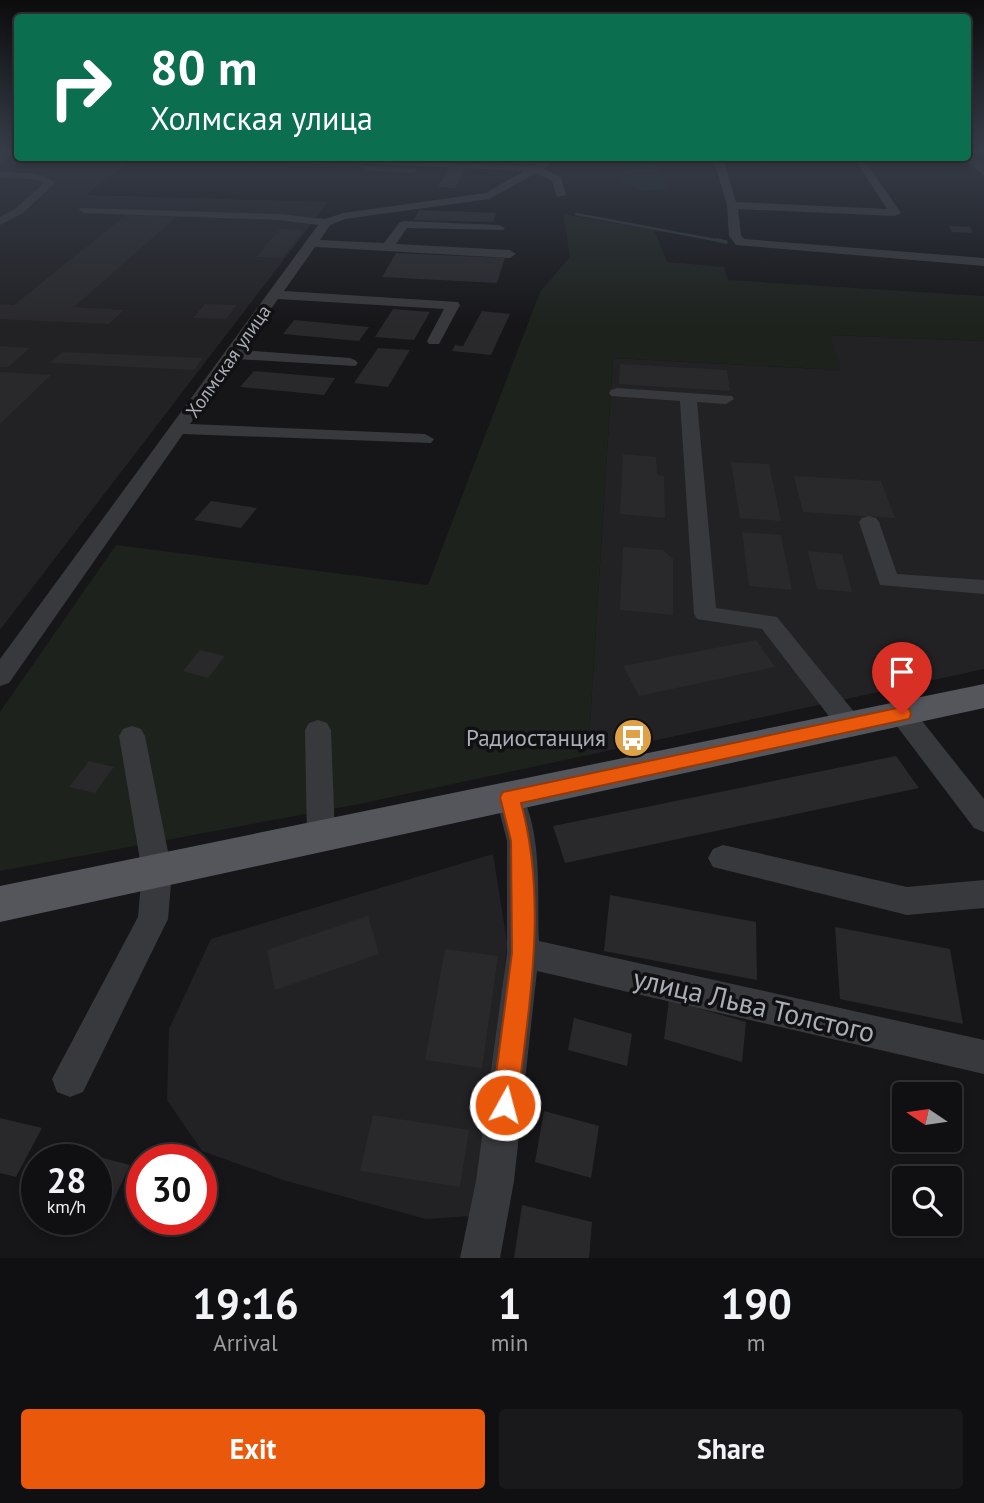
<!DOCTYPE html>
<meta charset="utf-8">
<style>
:root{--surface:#101012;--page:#19191b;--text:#f1f3f6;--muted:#9c9d9f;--line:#303032;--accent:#ea580c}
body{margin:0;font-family:"PT Sans",sans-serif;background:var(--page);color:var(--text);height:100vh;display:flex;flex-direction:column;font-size:26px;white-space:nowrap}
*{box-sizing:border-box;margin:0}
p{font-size:23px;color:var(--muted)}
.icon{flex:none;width:38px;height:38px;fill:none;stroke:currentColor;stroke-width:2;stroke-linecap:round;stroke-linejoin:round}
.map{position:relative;height:1258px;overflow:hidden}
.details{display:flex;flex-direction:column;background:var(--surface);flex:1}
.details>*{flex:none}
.hud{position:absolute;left:14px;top:14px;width:957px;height:147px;border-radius:7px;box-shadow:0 4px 10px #0003,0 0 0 2px var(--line);background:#0b6e4f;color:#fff;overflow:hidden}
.needle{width:46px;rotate:283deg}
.controls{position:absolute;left:892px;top:1082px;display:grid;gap:14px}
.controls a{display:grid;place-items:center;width:70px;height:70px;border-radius:7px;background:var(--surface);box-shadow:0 4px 10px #0003,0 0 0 2px var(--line);font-size:35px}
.speed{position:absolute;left:21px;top:1144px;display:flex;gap:14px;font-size:35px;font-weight:700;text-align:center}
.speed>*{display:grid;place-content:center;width:91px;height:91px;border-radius:50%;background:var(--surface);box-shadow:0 4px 10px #0003,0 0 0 2px var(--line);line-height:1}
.speed small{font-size:18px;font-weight:400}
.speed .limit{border:10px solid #d22;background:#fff;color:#111}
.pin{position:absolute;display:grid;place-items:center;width:60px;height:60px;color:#fff;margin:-72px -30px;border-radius:50% 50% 50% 0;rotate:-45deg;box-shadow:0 0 7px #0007}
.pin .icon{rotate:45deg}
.me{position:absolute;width:77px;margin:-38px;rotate:7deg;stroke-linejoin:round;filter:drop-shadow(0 0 5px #0008)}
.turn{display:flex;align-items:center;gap:24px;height:147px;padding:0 21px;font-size:32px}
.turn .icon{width:91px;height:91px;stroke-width:2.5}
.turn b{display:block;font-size:49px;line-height:60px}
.eta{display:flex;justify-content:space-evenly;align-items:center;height:119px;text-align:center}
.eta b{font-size:42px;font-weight:800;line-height:49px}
.primary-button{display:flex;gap:14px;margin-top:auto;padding:14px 21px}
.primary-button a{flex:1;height:80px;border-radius:7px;background:var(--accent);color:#fff;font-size:28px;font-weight:800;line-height:80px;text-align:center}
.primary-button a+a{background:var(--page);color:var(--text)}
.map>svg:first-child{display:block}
</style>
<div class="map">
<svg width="984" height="1258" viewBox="0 0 984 1258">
<rect width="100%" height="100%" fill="#161618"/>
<path fill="#222225" d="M0,150H17L18,158H134L86,195L328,202L0,630Z
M829,335L984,341V669L588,755L613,358L840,370Z
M493,854L507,942L491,1112L473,1216L426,1219L283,1180L202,1151L167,1100L169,1029L211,939Z"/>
<path fill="#1d221d" d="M632,158H647L643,160L654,166L668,186L666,189L643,191L614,178L618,174L642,166Z
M563,214L654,230L667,262L724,267L728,280L984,296V341L830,335L841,370L613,358L588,755L364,803L0,871V712L116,545L428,585L540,292L570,257Z"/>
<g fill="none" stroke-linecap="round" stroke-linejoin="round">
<path stroke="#2e363a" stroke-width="2.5" d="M576,214L726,242"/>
<path stroke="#2e363a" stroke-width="3.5" d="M717,240L726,242"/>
</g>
<path fill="#29292c" d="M260,158L351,161L347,165L255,162Z
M490,158H497L528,159L525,165L488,161Z
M365,166L417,168L413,173L361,170Z
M450,167L466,168L455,188L438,187Z
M419,210L496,213L493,222L414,220Z
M126,215L176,217L74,307L124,310L109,324L0,319V304L14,305Z
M949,226L970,227L973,233L952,232Z
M280,229L304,230L282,258L256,257Z
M396,253L505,258L497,283L382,277Z
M205,304L237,305L226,319L193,318Z
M393,309L430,312L414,340L375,337Z
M482,311L510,314L491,355L452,351L455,345L463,346Z
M294,320L369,327L359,341L283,334Z
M0,346L30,348L8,367H0Z
M378,348L410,350L388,387L354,383Z
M62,352L203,358L194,370L50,363Z
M620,364L727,370L730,391L619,384Z
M254,371L335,378L324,395L240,387Z
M0,372L51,375L0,424Z
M623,454L656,457L657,475L664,476L665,518L620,514Z
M731,462L769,464L781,521L740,518Z
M794,476L881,481L895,518L803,512Z
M211,501L257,508L241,528L194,520Z
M742,532L781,535L792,590L749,586Z
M623,547L663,550L673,559V615L620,610Z
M808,551L842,554L852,592L817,589Z
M756,640L775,667L639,696L623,666Z
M200,650L225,656L208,678L183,671Z
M896,756L919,788L565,863L553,826Z
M89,761L114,767L95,793L69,787Z
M610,895L756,922L757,980L604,951Z
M368,916L379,954L275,990L267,950Z
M835,927L950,949L963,1024L840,999Z
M445,949L498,956L482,1068L425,1060Z
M669,1000L746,1022L742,1062L664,1039Z
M574,1018L632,1034L627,1066L568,1050Z
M544,1111L599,1126L591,1178L535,1162Z
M373,1115L469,1130L460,1187L360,1171Z
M0,1118L42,1128L16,1177L0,1173Z
M99,1157L130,1165L106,1216L96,1213V1162Z
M522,1205L592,1222L589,1258H514Z"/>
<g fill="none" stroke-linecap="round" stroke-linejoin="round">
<path fill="#38393c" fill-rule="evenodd" d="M18,150V155L0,162V156Z
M968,154L984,167V176L965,159Z
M299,158L533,166L548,158H558L543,169L561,177L566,195L557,197L552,181L536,173L489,199L345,219L330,225L320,240L384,243L400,222L404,221L499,225L505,228L503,230L407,228L396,244L510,250L516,254L510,258L315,247L284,291L458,302L460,305L439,344H429L427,341L444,309L278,299L242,350L350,358L355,360L358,363L355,366L236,359L190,424L425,434L434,439L431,443L183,434L9,683L0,686V659L318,225L280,220L84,213L79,210L80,208L280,214L325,219L343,213L486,193L524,171L303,161Z
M713,158H723L736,202L887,209L854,158H863L901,213L895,216L738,209L741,235L744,239L984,258V266L736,245L729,236L727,205Z
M0,172L34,173L56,182L23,213L0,225V217L15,209L44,183L33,179L0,178Z
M617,388L732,396L734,399L726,404L697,402L716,608L777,617L859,718L863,725L859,732L850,735L841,732L762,629L697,619L694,614L680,401L611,396L609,393L611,390Z
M869,516L876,518L879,522L897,574L984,580V594L880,585L859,522L862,518Z
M902,705L911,707L984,799V832L974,828L893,721L889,714L893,707Z
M318,720L327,723L331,730L335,837L331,846L321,849L311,846L307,837L305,730L309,723Z
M132,726L141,729L145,736L172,872L168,919L83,1092L70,1097L57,1092L52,1079L138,917L142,872L119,736L123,729Z
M510,787L520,790C543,835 537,892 539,941L984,1040V1074L537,971L514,1181L500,1258H460L476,1181L507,953V841L496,798L500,790Z
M723,845L907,887L984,880V908L907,915L713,867L708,858L713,849Z"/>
<path fill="#54565b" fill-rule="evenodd" d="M984,684V708L0,922V886Z"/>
</g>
<linearGradient id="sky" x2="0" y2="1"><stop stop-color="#0c0c0d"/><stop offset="0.46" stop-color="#363c48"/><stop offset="1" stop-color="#363c48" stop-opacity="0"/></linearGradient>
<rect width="984" height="326" fill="url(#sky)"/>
<path fill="#ea580c" stroke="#983908" stroke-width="2" d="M902,707L909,709L911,714L909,719L521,803C548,901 529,1006 517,1105L514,1114L505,1118L496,1114L492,1105L512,953L511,841L500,797L503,792Z"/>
<defs>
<symbol id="bus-disc" viewBox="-11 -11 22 22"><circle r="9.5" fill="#dfa147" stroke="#111113"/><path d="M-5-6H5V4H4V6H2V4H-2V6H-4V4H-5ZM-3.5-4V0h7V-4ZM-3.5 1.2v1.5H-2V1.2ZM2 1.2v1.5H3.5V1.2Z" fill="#fff"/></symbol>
</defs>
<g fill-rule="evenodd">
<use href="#bus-disc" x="611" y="716" width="44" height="44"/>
</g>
<g text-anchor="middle" stroke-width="7" stroke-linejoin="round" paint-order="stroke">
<g font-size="19" fill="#aaaeb6" stroke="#111113">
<text transform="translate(228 361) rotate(-55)" y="7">Холмская улица</text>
</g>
<g font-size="23" fill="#aaaeb6" stroke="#111113" text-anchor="end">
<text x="606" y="746">Радиостанция</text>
</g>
<g font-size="28" fill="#aaaeb6" stroke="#111113">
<text transform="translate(754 1005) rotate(13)" y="10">улица Льва Толстого</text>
</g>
</g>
</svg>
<div class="controls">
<a><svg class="needle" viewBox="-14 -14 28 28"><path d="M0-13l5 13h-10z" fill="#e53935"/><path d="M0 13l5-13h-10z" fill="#9c9d9f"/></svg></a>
<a><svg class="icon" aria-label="search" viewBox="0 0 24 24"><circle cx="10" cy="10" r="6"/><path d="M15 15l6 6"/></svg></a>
</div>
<div class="speed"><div>28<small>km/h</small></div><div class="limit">30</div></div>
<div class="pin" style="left:902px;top:714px;background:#d93025"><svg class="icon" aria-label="arrive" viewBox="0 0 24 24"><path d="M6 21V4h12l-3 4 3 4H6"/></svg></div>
<svg class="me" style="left:505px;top:1105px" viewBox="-20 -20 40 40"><circle r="17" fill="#ea580c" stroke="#fff" stroke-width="3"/><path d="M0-11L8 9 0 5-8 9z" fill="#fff"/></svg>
<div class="hud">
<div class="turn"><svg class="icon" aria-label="right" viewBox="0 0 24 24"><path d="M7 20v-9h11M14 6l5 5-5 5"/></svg><div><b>80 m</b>Холмская улица</div></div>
</div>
</div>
<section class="details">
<div class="eta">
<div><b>19:16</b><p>Arrival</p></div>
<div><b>1</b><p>min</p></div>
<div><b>190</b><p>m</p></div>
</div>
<div class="primary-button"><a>Exit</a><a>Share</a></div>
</section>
